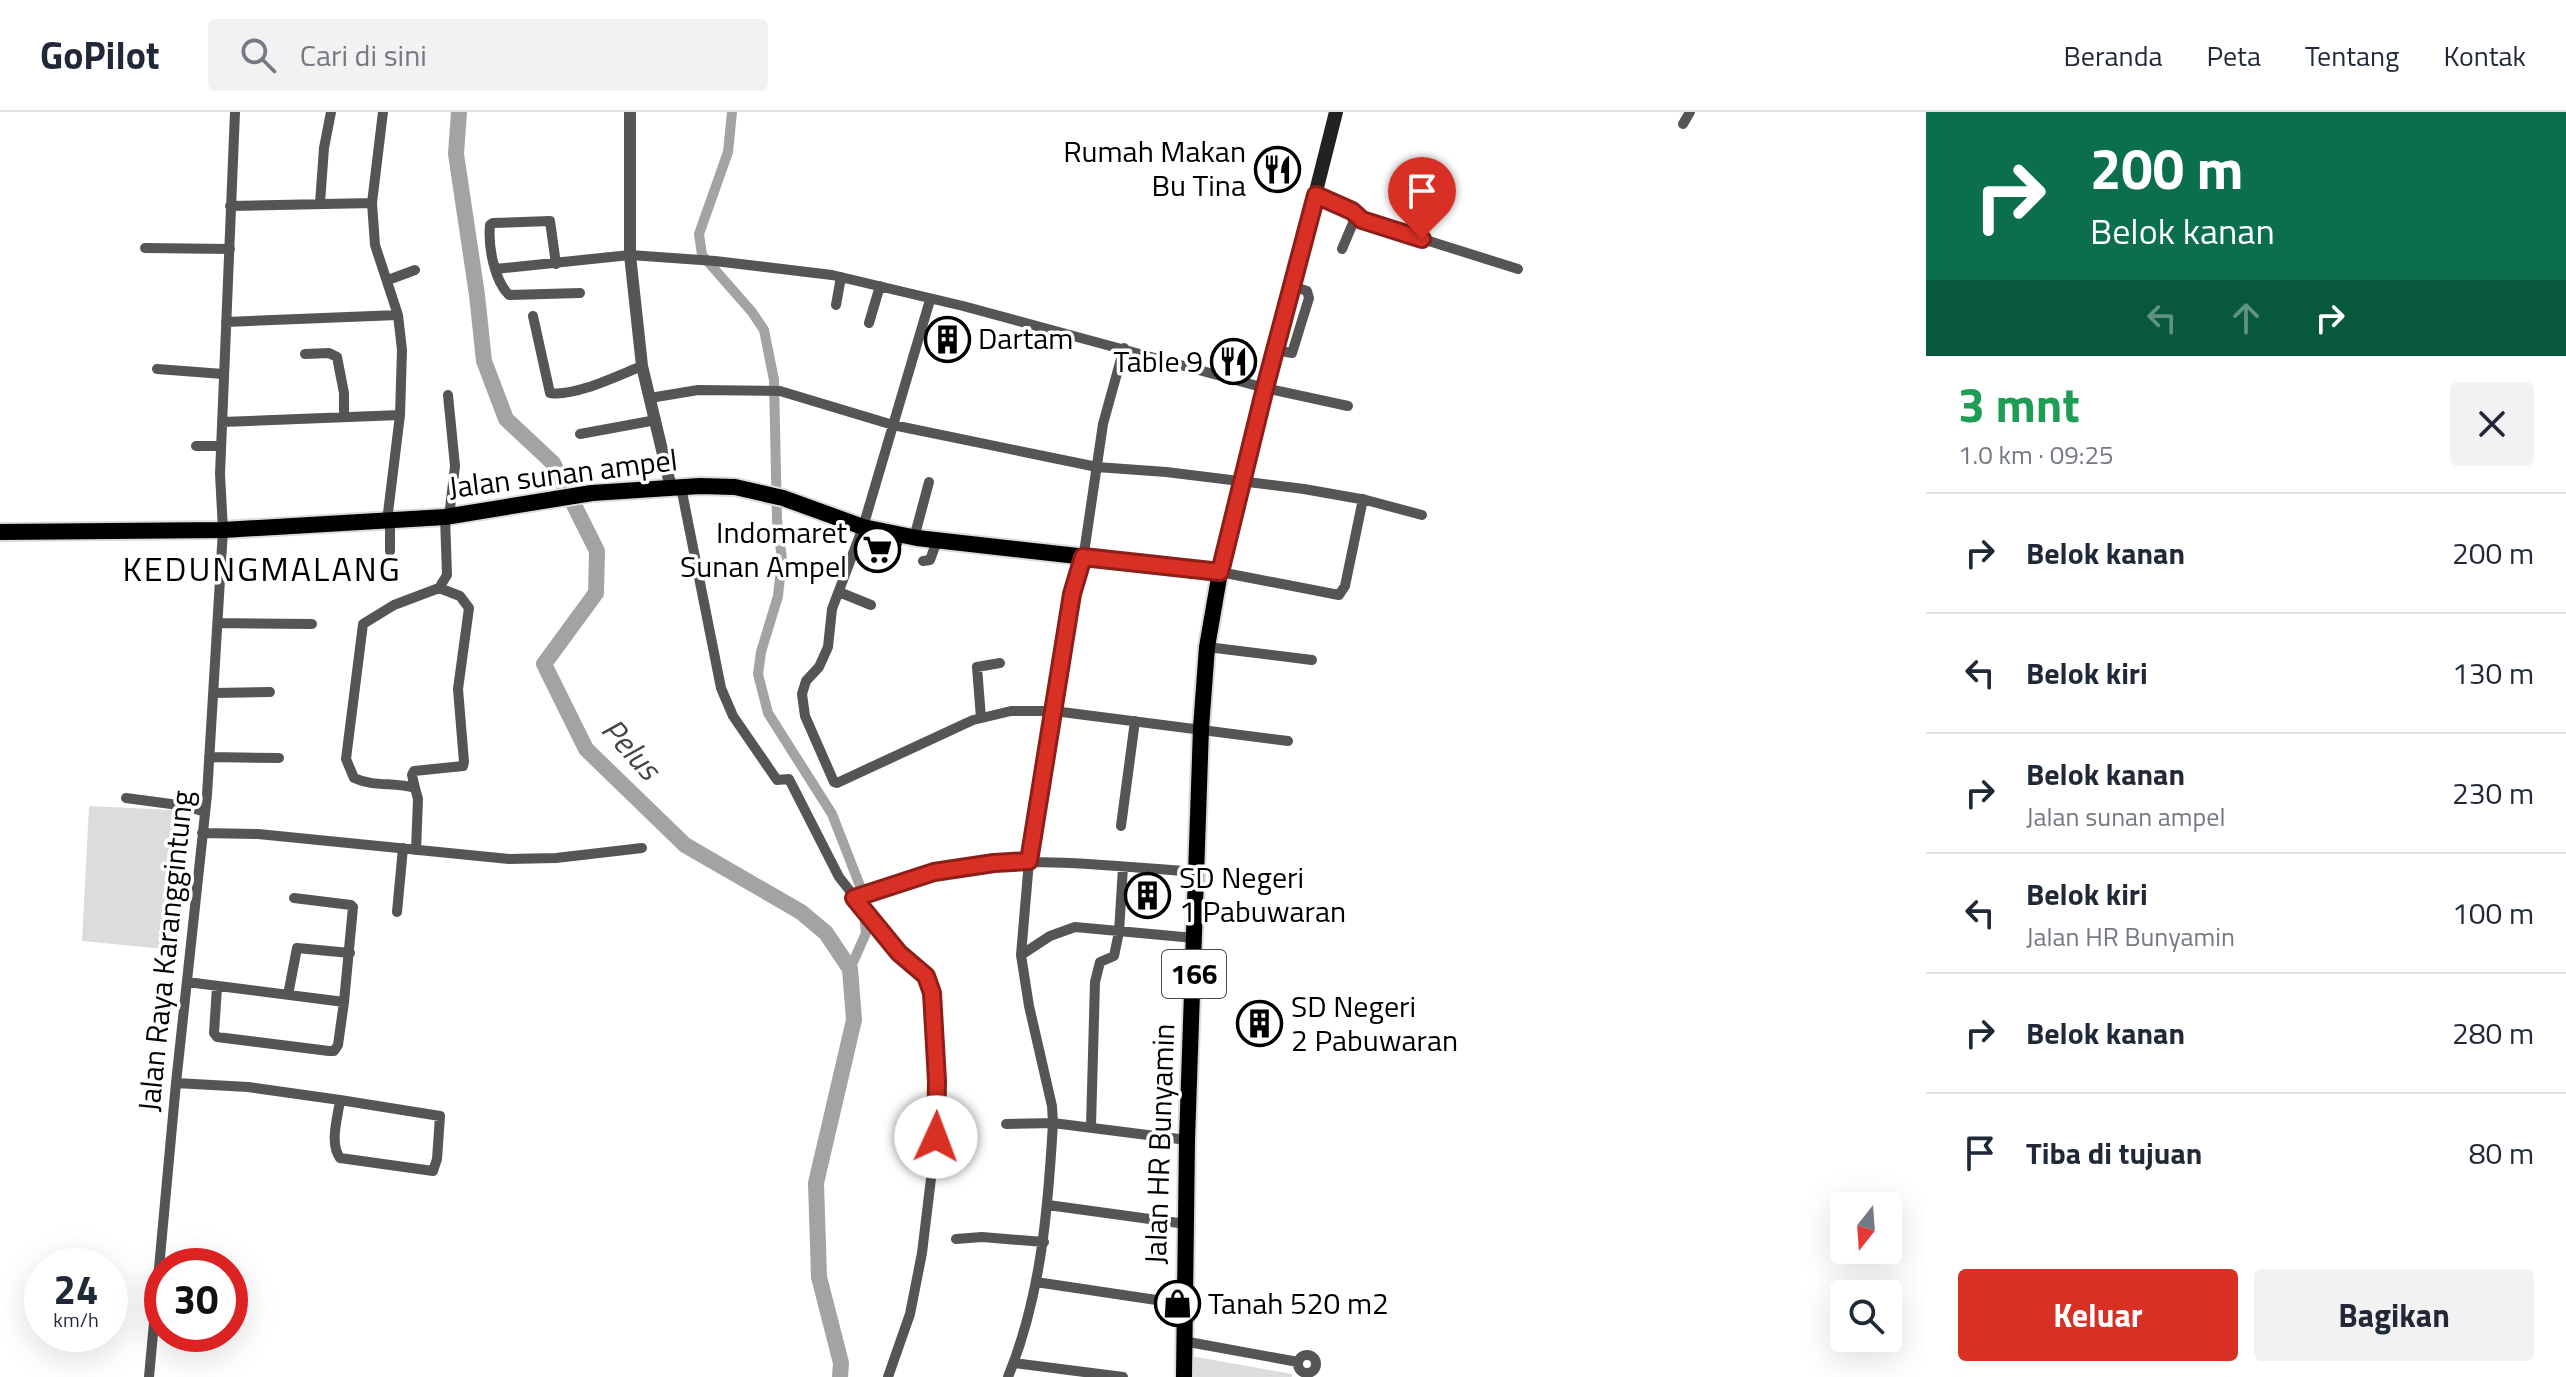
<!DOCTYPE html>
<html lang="id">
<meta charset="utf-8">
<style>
:root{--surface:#fff;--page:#f2f2f3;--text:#1f2937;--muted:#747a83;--line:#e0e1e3;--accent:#d93025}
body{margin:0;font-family:"Titillium Web",sans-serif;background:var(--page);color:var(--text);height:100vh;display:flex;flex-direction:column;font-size:30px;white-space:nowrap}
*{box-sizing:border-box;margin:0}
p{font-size:26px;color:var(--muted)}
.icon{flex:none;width:44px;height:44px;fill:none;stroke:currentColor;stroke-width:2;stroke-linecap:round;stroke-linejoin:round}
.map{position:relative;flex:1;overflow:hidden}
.sheet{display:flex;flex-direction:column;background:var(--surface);width:640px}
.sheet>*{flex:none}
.top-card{background:#0b6e4f;color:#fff;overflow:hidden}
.needle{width:52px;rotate:197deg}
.fabs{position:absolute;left:1830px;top:1080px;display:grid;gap:16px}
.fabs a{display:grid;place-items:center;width:72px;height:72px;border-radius:8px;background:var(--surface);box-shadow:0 8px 32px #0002;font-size:40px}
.speed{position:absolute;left:24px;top:1136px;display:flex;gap:16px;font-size:40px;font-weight:700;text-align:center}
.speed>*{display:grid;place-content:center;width:104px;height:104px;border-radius:50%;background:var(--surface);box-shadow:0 8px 32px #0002;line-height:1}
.speed small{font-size:20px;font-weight:400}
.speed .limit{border:12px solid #d22;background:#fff;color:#111}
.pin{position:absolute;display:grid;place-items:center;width:68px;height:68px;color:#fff;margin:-82px -34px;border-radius:50% 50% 50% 0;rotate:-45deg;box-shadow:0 0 8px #0007}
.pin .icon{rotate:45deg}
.me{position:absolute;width:88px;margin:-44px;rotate:2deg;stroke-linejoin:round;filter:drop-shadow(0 0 6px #0008)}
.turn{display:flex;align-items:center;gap:28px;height:168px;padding:0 32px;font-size:36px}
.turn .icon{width:104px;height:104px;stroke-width:2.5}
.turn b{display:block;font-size:56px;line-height:68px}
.lanes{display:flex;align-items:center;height:76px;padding:0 32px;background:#0003;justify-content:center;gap:40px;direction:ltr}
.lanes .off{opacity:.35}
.round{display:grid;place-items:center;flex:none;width:84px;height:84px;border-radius:8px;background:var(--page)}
.headline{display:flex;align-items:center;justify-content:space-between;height:136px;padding:0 32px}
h1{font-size:48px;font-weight:700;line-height:60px;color:#1e9e55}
.action{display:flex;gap:16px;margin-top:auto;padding:16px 32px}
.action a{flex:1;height:92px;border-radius:8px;background:var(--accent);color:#fff;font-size:32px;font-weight:700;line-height:92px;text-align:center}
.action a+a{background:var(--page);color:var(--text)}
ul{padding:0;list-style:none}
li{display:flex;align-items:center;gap:24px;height:120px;padding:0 32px;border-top:2px solid var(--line)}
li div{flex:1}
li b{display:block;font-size:30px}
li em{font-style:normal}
header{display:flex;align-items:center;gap:48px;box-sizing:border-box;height:112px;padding:0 40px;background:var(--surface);border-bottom:2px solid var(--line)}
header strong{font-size:38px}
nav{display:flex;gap:44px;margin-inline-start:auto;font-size:28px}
.search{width:560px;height:72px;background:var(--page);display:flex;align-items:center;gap:20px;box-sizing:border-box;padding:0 28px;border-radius:8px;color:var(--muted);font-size:30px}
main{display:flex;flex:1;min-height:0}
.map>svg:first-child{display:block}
</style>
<header>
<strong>GoPilot</strong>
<div class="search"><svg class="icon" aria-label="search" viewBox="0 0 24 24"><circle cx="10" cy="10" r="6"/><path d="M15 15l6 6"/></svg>Cari di sini</div>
<nav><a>Beranda</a><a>Peta</a><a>Tentang</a><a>Kontak</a></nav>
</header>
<main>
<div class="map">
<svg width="1926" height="1265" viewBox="0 0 1926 1265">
<rect width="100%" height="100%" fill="#fff"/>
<path fill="#dcdcdc" d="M89,694L192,699L176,838L82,829Z
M1191,1244L1292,1262V1265H1192Z"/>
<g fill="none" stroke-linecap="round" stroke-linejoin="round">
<path stroke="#a3a3a3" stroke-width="10" d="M732,0L728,40L699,122L702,143L752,200L764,218L774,268L777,409L782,447L778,484L761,540L758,562L768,601L832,702L862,779L866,821L850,857"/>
<path stroke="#a3a3a3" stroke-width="16" d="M459,0L456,42L477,183L484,249L506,307L553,351L597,439L596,481L544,552L586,637L685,733L801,800L826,821L850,857L854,908L816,1071L819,1165L841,1251L840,1265"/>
<defs>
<path id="primary" d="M0,420L223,418L445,405L592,381L700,374L735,375L783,386L863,415L917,426L1220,460L1207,535L1201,616L1187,1028L1184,1265"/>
</defs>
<use href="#primary" stroke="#dbdbdb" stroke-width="20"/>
<path stroke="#555" stroke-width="10" d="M383,0L372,91L375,133L398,203L402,238L400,303L387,409
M1683,12L1690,0
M1316,83L1352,99L1362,108L1518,157
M320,91L324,36L331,0
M230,94L372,91
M145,136L230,137
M1342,137L1356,104
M556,152L550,109L493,111L490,113C488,134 494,168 509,183L580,181
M495,157L630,143L715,149L832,163L963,194L1265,276L1348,294
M388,168L415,158
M930,188L863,415L832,497L828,535L819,555L806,569L802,582L805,604L834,670L837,671L973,608L1011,599H1054L1288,629
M836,193L841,165
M533,204L550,281C575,285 619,263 642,254
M226,210L398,203
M869,211L880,174
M1275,238L1292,241L1309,186L1307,179L1292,174
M305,242L329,241L337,245L344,281V305
M157,257L223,262
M448,283L455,354L449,405
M650,286L698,278L780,279L893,313L1097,355L1166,360L1304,377L1366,388L1422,403
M222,310L400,303
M580,322L656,308
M196,334H221
M681,375L721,576L733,604L777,668L789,667L839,765L899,841L926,864L932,881L937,969L936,1025L922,1141L910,1202L888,1265
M390,409V439
M914,426L929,370
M891,449L900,423
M923,449L930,448L937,429
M1220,460L1339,483L1345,474L1363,387
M839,480L871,493
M218,511L312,512
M1207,535L1312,548
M214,581L270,580
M981,606L977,555L1000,551
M209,645L279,646
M415,676L412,663L414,659L463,654L464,650L458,577L469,496L460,484L439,476
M126,686L186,694L205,700
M1121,714L1135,609
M202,721L258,722L509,747L556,746L642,736
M416,738L418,687L415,676C394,670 374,675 354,666L346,647L363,512L394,493L439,476L447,463L445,405
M854,786C881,777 909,765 936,759C1022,742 1109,754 1195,760
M397,800L403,736
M1021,843L1050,824L1075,815L1194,826
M187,870L344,890L353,795L351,793L294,786
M217,875L214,921L217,925L329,939H334L338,933L344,890
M288,883L297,836L350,841
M176,971L248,975L340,988C338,1005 329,1031 340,1046L433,1059L437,1047L440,1004L340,988
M1006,1012L1053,1011L1052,994L1029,894L1021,843L1029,749L1072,482L1084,441L1103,312L1124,236
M1091,1014L1095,870L1100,850L1114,844L1119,820L1123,755
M1048,1093L1186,1112
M956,1127L982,1125L1044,1130
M1036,1170L1183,1192
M1183,1229L1298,1250
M1298 1252a9 9 0 1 1 18 0a9 9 0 1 1-18 0Z
M1014,1251L1123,1265
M149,1265L176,971L207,683L223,418L220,362L235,0
M1008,1265C1041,1184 1048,1098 1053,1011L1187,1028"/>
<path stroke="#555" stroke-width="12" d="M630,0V143L642,254L671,376"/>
<path stroke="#222" stroke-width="14" d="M1220,460L1336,0"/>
<use href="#primary" stroke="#000" stroke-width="16"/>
</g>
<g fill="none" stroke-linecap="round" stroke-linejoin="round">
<defs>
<path id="route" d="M936,1025L937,969L932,881L926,864L899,841L854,786L934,760L994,751L1029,749L1072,482L1083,445L1220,460L1265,276L1316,83L1352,99L1362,108L1422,127"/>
</defs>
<use href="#route" stroke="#8d1f18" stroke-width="20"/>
<use href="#route" stroke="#d93025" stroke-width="14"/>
</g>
<defs>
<symbol id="restaurant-ring" viewBox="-11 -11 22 22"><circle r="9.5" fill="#fff" stroke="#000" stroke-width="1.5"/><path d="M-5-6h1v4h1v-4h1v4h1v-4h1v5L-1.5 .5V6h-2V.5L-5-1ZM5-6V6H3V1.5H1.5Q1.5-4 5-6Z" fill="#000"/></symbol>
<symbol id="building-ring" viewBox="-11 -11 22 22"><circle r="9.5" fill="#fff" stroke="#000" stroke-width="1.5"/><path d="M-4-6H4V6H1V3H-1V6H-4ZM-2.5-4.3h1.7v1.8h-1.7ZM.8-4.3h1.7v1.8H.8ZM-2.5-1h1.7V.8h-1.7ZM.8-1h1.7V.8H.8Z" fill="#000"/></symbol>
<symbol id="supermarket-ring" viewBox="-11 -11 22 22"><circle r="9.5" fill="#fff" stroke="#000" stroke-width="1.5"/><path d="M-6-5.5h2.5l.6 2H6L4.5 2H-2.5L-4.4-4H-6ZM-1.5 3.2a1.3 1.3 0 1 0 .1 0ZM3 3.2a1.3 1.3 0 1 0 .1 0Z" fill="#000"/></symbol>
<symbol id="shop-ring" viewBox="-11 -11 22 22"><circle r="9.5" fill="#fff" stroke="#000" stroke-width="1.5"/><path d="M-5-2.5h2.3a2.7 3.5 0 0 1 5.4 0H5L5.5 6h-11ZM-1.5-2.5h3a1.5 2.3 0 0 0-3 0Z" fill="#000"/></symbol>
</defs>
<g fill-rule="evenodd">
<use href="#restaurant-ring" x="1252" y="32" width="51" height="51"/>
<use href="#building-ring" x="922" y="202" width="51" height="51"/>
<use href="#restaurant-ring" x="1208" y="224" width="51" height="51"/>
<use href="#supermarket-ring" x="852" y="412" width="51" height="51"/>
<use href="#building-ring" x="1122" y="758" width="51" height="51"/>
<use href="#building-ring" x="1234" y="886" width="51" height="51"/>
<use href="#shop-ring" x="1152" y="1166" width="51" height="51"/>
</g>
<g text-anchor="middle" stroke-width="7" stroke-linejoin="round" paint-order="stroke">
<rect fill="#fff" stroke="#4c4c4c" stroke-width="2" x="1162" y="838" width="64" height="48" rx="6"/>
<g font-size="28" font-weight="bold" fill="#000">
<text x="1194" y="872">166</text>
</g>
<g font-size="30" fill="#000" stroke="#fff" text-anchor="start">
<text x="1246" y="50" text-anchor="end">Rumah Makan<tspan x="1246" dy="34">Bu Tina</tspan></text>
<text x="978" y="237">Dartam</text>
<text x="1203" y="260" text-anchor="end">Table 9</text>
<text x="847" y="431" text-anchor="end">Indomaret<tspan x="847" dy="34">Sunan Ampel</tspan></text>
<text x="1179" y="776">SD Negeri<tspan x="1179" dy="34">1 Pabuwaran</tspan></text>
<text x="1291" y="905">SD Negeri<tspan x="1291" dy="34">2 Pabuwaran</tspan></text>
<text x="1208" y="1202">Tanah 520 m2</text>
</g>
<g font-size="30" fill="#000" stroke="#fff">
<text transform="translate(563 362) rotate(-7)" y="10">Jalan sunan ampel</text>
<text transform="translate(166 839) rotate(-84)" y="10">Jalan Raya Karanggintung</text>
<text transform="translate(1160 1032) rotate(-88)" y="10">Jalan HR Bunyamin</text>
</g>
<g font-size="32" font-style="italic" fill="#444" stroke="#fff">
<text transform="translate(631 637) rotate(48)" y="11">Pelus</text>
</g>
<g font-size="34" letter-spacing="2" fill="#000" stroke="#fff">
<text x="262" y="469">KEDUNGMALANG</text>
</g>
</g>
</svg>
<div class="fabs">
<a><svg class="needle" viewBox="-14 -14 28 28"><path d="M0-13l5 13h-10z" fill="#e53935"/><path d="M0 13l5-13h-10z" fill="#747a83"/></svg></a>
<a><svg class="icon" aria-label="search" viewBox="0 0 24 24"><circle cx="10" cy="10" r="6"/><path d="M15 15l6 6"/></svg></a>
</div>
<div class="speed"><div>24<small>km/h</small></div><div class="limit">30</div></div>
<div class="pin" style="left:1422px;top:127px;background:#d93025"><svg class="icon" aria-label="arrive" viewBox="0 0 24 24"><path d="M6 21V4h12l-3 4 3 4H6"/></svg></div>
<svg class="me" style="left:936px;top:1025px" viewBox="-20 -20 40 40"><circle r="19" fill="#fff"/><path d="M0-13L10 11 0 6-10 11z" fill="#d93025"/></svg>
</div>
<section class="sheet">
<div class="top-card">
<div class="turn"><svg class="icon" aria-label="right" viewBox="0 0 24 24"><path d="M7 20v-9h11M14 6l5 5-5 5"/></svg><div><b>200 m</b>Belok kanan</div></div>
<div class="lanes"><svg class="icon off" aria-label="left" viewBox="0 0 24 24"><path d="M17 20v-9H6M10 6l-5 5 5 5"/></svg><svg class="icon off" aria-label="ahead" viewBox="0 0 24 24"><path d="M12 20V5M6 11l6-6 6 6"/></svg><svg class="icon" aria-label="right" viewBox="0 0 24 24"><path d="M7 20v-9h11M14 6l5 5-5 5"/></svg></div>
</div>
<div class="headline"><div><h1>3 mnt</h1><p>1.0 km · 09:25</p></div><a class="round"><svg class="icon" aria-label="close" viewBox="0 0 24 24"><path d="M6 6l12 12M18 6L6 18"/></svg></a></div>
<ul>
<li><svg class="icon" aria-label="right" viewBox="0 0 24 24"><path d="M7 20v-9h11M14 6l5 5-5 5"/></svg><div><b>Belok kanan</b></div><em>200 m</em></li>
<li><svg class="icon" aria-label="left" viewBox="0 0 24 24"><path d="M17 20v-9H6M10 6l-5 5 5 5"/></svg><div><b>Belok kiri</b></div><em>130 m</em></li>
<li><svg class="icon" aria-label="right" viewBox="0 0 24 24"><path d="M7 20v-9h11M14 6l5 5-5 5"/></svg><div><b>Belok kanan</b><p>Jalan sunan ampel</p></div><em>230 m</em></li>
<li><svg class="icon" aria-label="left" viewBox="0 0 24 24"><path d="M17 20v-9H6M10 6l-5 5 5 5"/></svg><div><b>Belok kiri</b><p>Jalan HR Bunyamin</p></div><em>100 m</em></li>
<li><svg class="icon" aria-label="right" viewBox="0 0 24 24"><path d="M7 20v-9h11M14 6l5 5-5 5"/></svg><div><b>Belok kanan</b></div><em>280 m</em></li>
<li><svg class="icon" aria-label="arrive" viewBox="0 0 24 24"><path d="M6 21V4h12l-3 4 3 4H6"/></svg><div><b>Tiba di tujuan</b></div><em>80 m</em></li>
</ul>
<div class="action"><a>Keluar</a><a>Bagikan</a></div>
</section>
</main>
